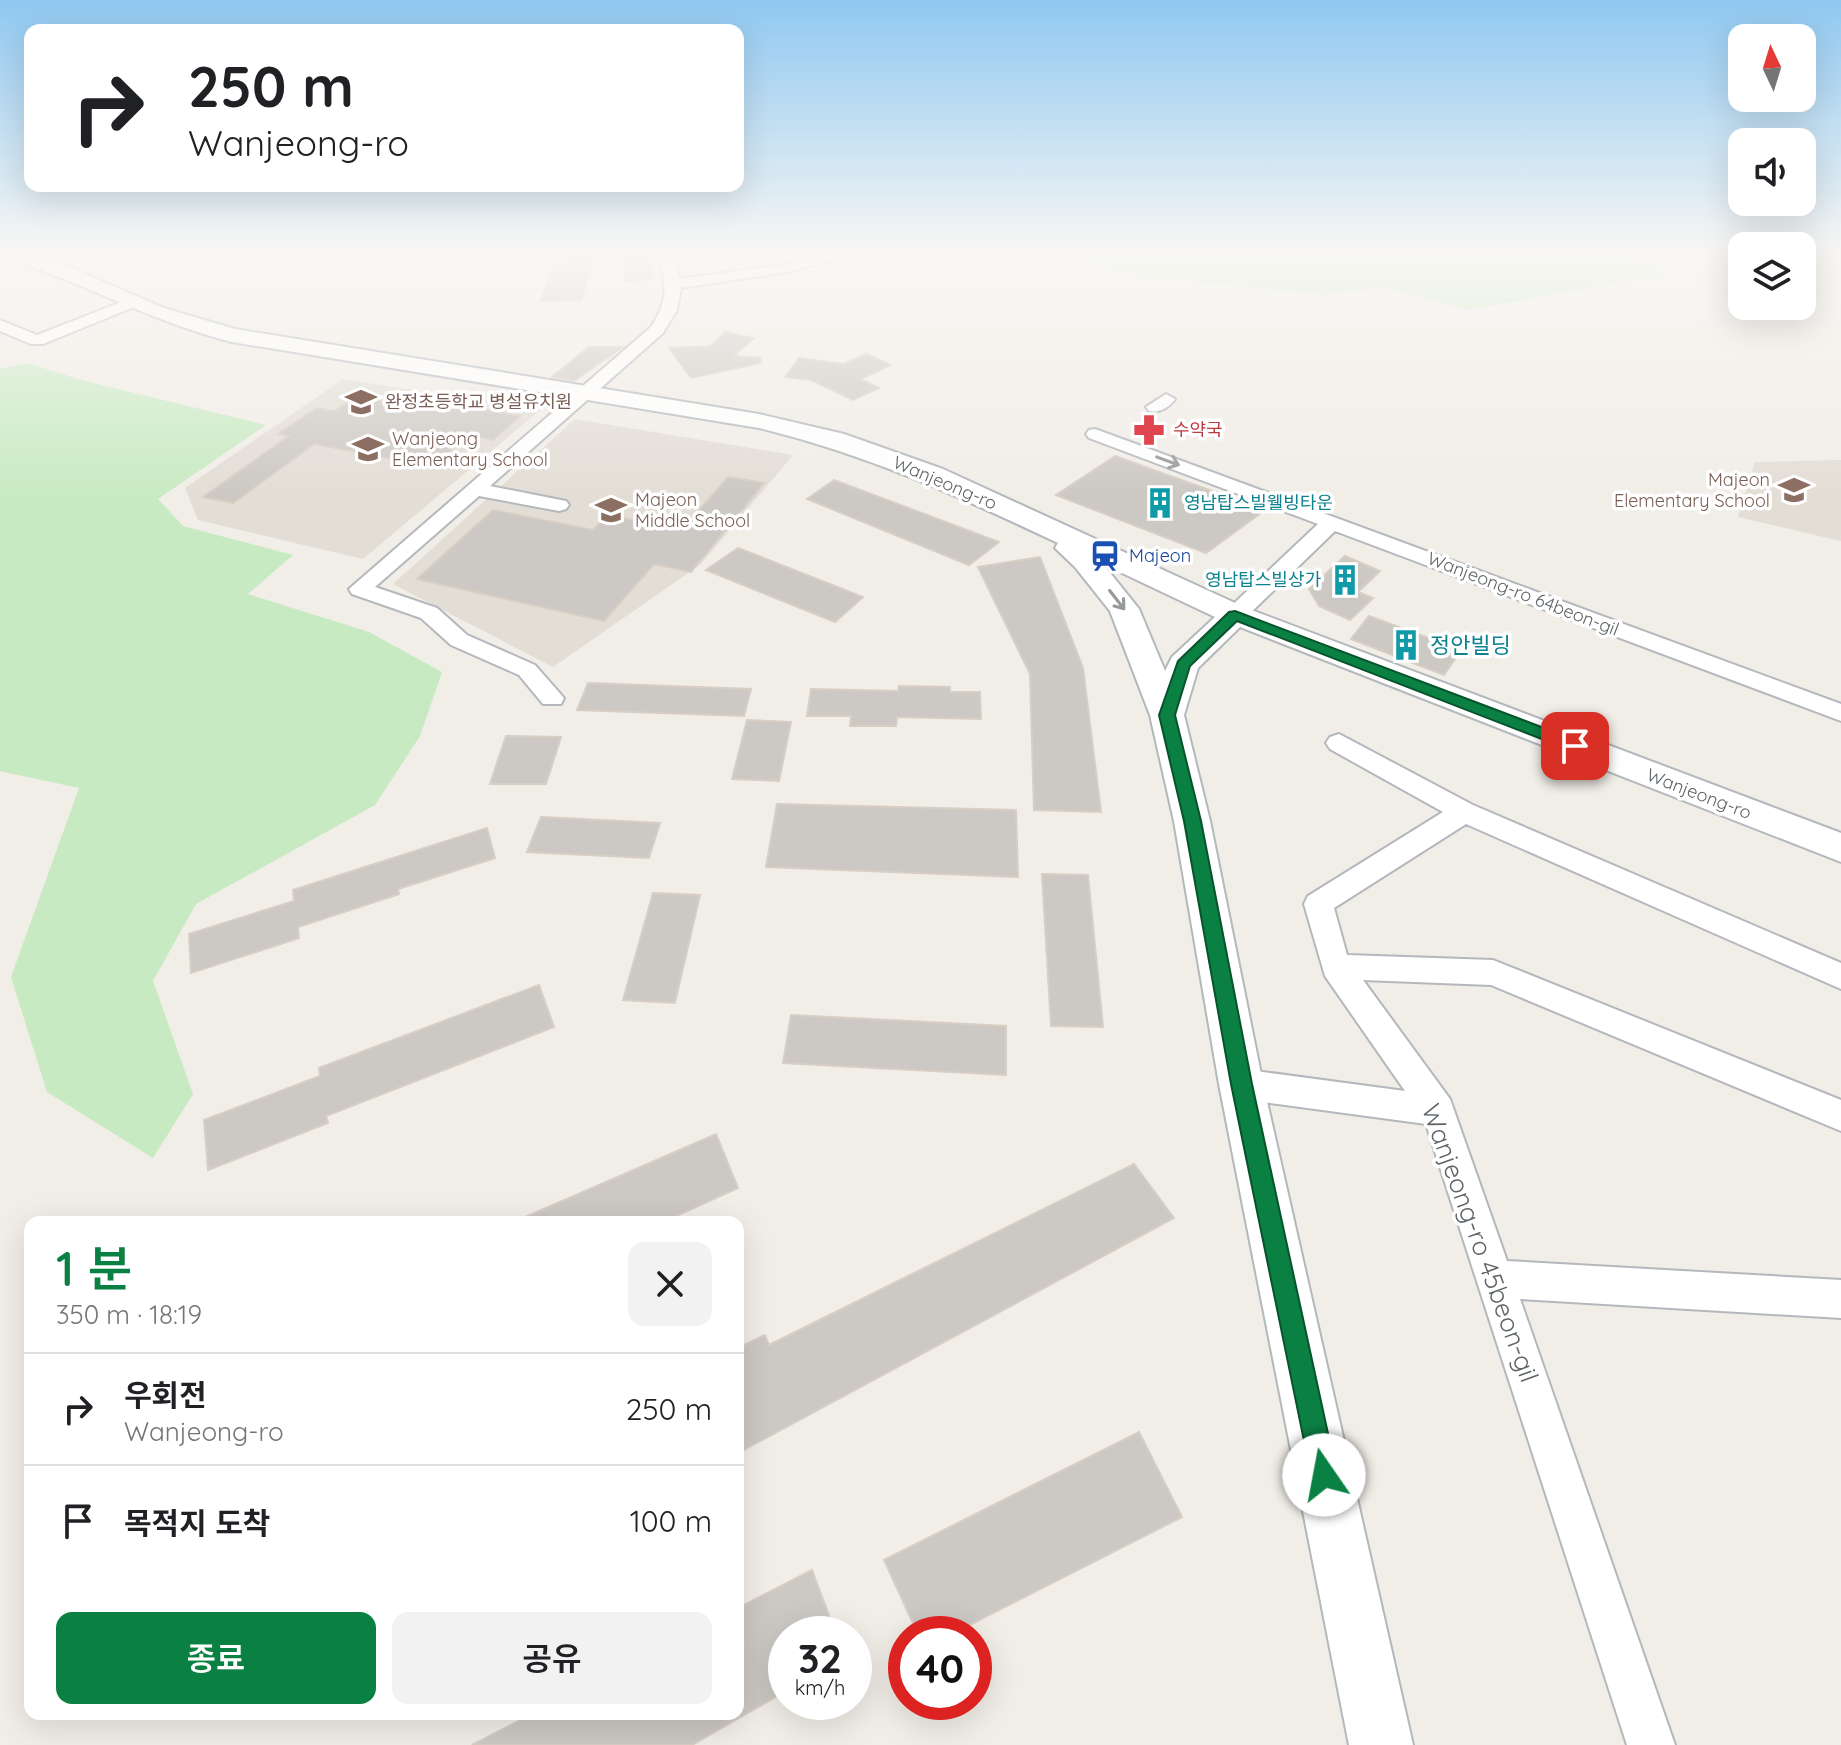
<!DOCTYPE html>
<html lang="ko">
<meta charset="utf-8">
<style>
:root{--surface:#fff;--page:#f2f2f2;--text:#202124;--muted:#757577;--line:#e0e0e0;--accent:#0b8043}
body{margin:0;font-family:Quicksand,"Noto Sans KR",sans-serif;background:var(--page);color:var(--text);height:100vh;display:flex;flex-direction:column;font-size:30px;white-space:nowrap}
*{box-sizing:border-box;margin:0}
p{font-size:26px;color:var(--muted)}
.icon{flex:none;width:44px;height:44px;fill:none;stroke:currentColor;stroke-width:2;stroke-linecap:round;stroke-linejoin:round}
.map{position:relative;flex:1;overflow:hidden}
.panel{position:absolute;left:24px;top:1216px;width:720px;height:504px;display:flex;flex-direction:column;background:var(--surface);border-radius:16px;box-shadow:0 8px 32px #0002}
.panel>*{flex:none}
.hud{position:absolute;left:24px;top:24px;width:720px;height:168px;border-radius:16px;box-shadow:0 8px 32px #0002;background:#fff;color:var(--text);overflow:hidden}
.needle{width:52px;rotate:356deg}
.controls{position:absolute;left:1728px;top:24px;display:grid;gap:16px}
.controls a{display:grid;place-items:center;width:88px;height:88px;border-radius:16px;background:var(--surface);box-shadow:0 8px 32px #0002;font-size:40px}
.speed{position:absolute;left:768px;top:1616px;display:flex;gap:16px;font-size:40px;font-weight:700;text-align:center}
.speed>*{display:grid;place-content:center;width:104px;height:104px;border-radius:50%;background:var(--surface);box-shadow:0 8px 32px #0002;line-height:1}
.speed small{font-size:20px;font-weight:400}
.speed .limit{border:12px solid #d22;background:#fff;color:#111}
.pin{position:absolute;display:grid;place-items:center;width:68px;height:68px;color:#fff;margin:-34px;border-radius:16px;box-shadow:0 4px 12px #0006}
.me{position:absolute;width:88px;margin:-44px;rotate:348deg;stroke-linejoin:round;filter:drop-shadow(0 0 6px #0008)}
.turn{display:flex;align-items:center;gap:28px;height:168px;padding:0 32px;font-size:36px}
.turn .icon{width:104px;height:104px;stroke-width:2.5}
.turn b{display:block;font-size:56px;line-height:68px}
.round{display:grid;place-items:center;flex:none;width:84px;height:84px;border-radius:16px;background:var(--page)}
.overview{display:flex;align-items:center;justify-content:space-between;height:136px;padding:0 32px}
h1{font-size:48px;font-weight:600;line-height:60px;color:var(--accent)}
.action{display:flex;gap:16px;margin-top:auto;padding:16px 32px}
.action a{flex:1;height:92px;border-radius:16px;background:var(--accent);color:#fff;font-size:32px;font-weight:600;line-height:92px;text-align:center}
.action a+a{background:var(--page);color:var(--text)}
ul{padding:0;list-style:none}
li{display:flex;align-items:center;gap:24px;height:112px;padding:0 32px;border-top:2px solid var(--line)}
li div{flex:1}
li b{display:block;font-size:30px}
li em{font-style:normal}
.map>svg:first-child{display:block}
</style>
<div class="map">
<svg width="1841" height="1745" viewBox="0 0 1841 1745">
<rect width="100%" height="100%" fill="#f1ede7"/>
<path fill="#e2ddd5" d="M343,379L540,410L363,559L198,520L185,488Z
M575,419L793,455L701,564L553,667L393,584Z
M1841,460V541L1738,517L1755,462Z"/>
<path fill="#c8eac2" d="M1032,253H1622L1666,274L1469,310L1383,287L1322,295L1143,276Z
M27,363L89,382L266,425L158,499L183,526L293,555L248,594L369,632L442,672L420,736L375,805L196,904L153,981L193,1094L153,1158L47,1092L11,977L79,788L0,771V369Z"/>
<path fill="#ccc8c3" stroke="#d7cec4" stroke-width="2" d="M570,253H596L581,300L541,301L555,264L566,263Z
M621,253H647L655,279L626,281Z
M725,332L754,338L734,356L760,358L761,363L691,378L669,348L710,346Z
M589,347H623L574,381L552,377Z
M866,354L891,365L861,379L879,388L853,400L811,380L785,377L799,358L844,364Z
M356,396L436,410L445,403L520,416L493,440L469,435L432,466L314,444L233,503L203,497L289,436L278,434L317,408L335,411Z
M1115,456L1265,510L1206,553L1056,495Z
M728,477L764,483L691,572L654,564L604,621L417,579L493,510L593,530L608,515L682,530Z
M834,480L999,542L969,565L807,499Z
M738,548L863,597L835,622L706,570Z
M1345,556L1380,571L1358,592L1373,598L1350,620L1319,606L1309,589Z
M1040,557L1083,668L1101,812L1034,810L1030,674L978,567Z
M1369,616L1461,650L1444,675L1351,639Z
M588,683L751,689L744,716L577,710Z
M899,686L950,687V692H980L981,719L897,717L896,726H850L851,716H807L811,689L898,691Z
M747,720L791,722L779,781L732,779Z
M506,736L561,737L546,784H490Z
M777,804L1016,810L1018,877L766,867Z
M541,817L660,823L649,858L527,852Z
M487,828L495,858L398,889L399,894L298,927L299,938L191,973L189,934L294,901L293,890Z
M1042,874L1088,875L1103,1027L1051,1026Z
M653,893L700,895L675,1003L623,1000Z
M539,985L554,1027L326,1116L328,1123L208,1170L204,1120L320,1076L319,1068Z
M791,1015L1006,1026V1075L783,1063Z
M716,1134L738,1188L663,1222H514Z
M1134,1164L1174,1218L738,1453V1348L765,1335L769,1345Z
M1139,1432L1182,1517L952,1634H918L884,1560Z
M812,1570L836,1634H786V1691L692,1745H472L532,1714H738V1608Z"/>
<g fill="none" stroke-linecap="round" stroke-linejoin="round">
<defs>
<path id="street" d="M60,253H80L51,267L46,268L39,264Z
M657,253H671L680,279L788,264L832,253H857L788,272L681,288L677,310L663,333L490,486L566,501L569,505L566,509L559,511L479,496L375,587L437,608L467,635L535,665L564,698L561,704H543L519,675L451,645L421,618L352,594L349,589L651,327C669,300 667,282 657,253Z
M134,297L142,302L139,305L43,344H31L0,331V320L37,335Z
M1166,394L1175,399C1169,408 1159,413 1149,411L1146,407Z
M1095,429L1841,704V721L1335,531L1243,620H1227L1224,615L1227,610L1318,524L1089,438L1086,434L1089,430Z
M1339,734L1473,805L1841,963V989L1466,824L1334,908L1347,955L1493,960L1841,1100V1131L1491,985L1363,980L1450,1099L1507,1261L1841,1280V1318L1520,1299L1675,1745H1627L1426,1124L1241,1099L1229,1094L1225,1084L1229,1074L1241,1069L1405,1091L1325,976L1304,904L1308,896L1443,812L1330,749L1326,743L1330,737Z"/>
<path id="secondary" d="M0,253H30L53,260L164,308L235,329L759,414L844,434L943,469L1246,608L1841,833V862L1240,627L1198,668L1184,715L1210,821L1263,1084L1413,1745H1349L1219,1084L1174,821L1150,715L1110,611L1075,567L1055,548L1058,543C956,495 869,455 759,428L232,342C152,322 81,281 3,257ZM1103,564L1215,617L1172,657L1165,671L1139,609Z"/>
</defs>
<use href="#street" stroke="#b4b8bc" stroke-width="4"/>
<use href="#secondary" stroke="#b3b8bc" stroke-width="4"/>
<use href="#street" fill="#fff" fill-rule="evenodd"/>
<use href="#secondary" fill="#fff" fill-rule="evenodd"/>
</g>
<defs><path id="oneway-shaft" d="M-6 0H5M1.5-3L5.5 0L1.5 3" fill="none" stroke-width="1.6" stroke-linecap="round" stroke-linejoin="round" transform="scale(2)"/></defs>
<g stroke="#969a9d">
<use href="#oneway-shaft" transform="translate(1168 461) rotate(20)"/>
<use href="#oneway-shaft" transform="translate(1117 600) rotate(52)"/>
</g>
<linearGradient id="sky" x2="0" y2="1"><stop stop-color="#8fc8f1"/><stop offset="0.51" stop-color="#f9f7f4"/><stop offset="1" stop-color="#f9f7f4" stop-opacity="0"/></linearGradient>
<rect width="1841" height="497" fill="url(#sky)"/>
<path fill="#0b8043" stroke="#07532c" stroke-width="2" d="M1235,611L1581,742L1584,746L1575,752L1570,750L1237,621L1190,666L1175,715L1201,821L1252,1084L1337,1475L1334,1484L1324,1488L1314,1484L1311,1475L1231,1084L1184,821L1159,715L1178,661L1229,612Z"/>
<defs>
<symbol id="school-bare" viewBox="-9 -9 18 18"><path d="M0-5L7-2L0 1L-7-2ZM-4 1L0 2.5L4 1V4Q0 6-4 4Z" fill="#8d6e63" stroke="#fff" stroke-width="2.5" paint-order="stroke"/></symbol>
<symbol id="pharmacy-bare" viewBox="-9 -9 18 18"><path d="M-2-6h4v4h4v4h-4v4h-4v-4h-4v-4h4Z" fill="#e0444e" stroke="#fff" stroke-width="2.5" paint-order="stroke"/></symbol>
<symbol id="building-bare" viewBox="-9 -9 18 18"><path d="M-4-6H4V6H1V3H-1V6H-4ZM-2.5-4.3h1.7v1.8h-1.7ZM.8-4.3h1.7v1.8H.8ZM-2.5-1h1.7V.8h-1.7ZM.8-1h1.7V.8H.8Z" fill="#0f9aa8" stroke="#fff" stroke-width="2.5" paint-order="stroke"/></symbol>
<symbol id="station-bare" viewBox="-9 -9 18 18"><path d="M-3-6H3Q5-6 5-4V2Q5 4 3 4L4.5 6H3L1.5 4h-3L-3 6H-4.5L-3 4Q-5 4-5 2V-4Q-5-6-3-6ZM-3.5-4v3h7v-3ZM-3.5 1v1.5H-2V1ZM2 1v1.5H3.5V1Z" fill="#1a4fb4" stroke="#fff" stroke-width="2.5" paint-order="stroke"/></symbol>
</defs>
<g fill-rule="evenodd">
<use href="#school-bare" x="339" y="380" width="44" height="44"/>
<use href="#pharmacy-bare" x="1127" y="408" width="44" height="44"/>
<use href="#school-bare" x="346" y="427" width="44" height="44"/>
<use href="#school-bare" x="1772" y="468" width="44" height="44"/>
<use href="#building-bare" x="1138" y="481" width="44" height="44"/>
<use href="#school-bare" x="589" y="488" width="44" height="44"/>
<use href="#station-bare" x="1083" y="534" width="44" height="44"/>
<use href="#building-bare" x="1323" y="558" width="44" height="44"/>
<use href="#building-bare" x="1384" y="623" width="44" height="44"/>
</g>
<g text-anchor="middle" stroke-width="7" stroke-linejoin="round" paint-order="stroke">
<g font-size="18" fill="#785e54" stroke="#fff" text-anchor="start">
<text x="385" y="408">완정초등학교 병설유치원</text>
<text x="392" y="445">Wanjeong<tspan x="392" dy="21">Elementary School</tspan></text>
<text x="1770" y="486" text-anchor="end">Majeon<tspan x="1770" dy="21">Elementary School</tspan></text>
<text x="635" y="506">Majeon<tspan x="635" dy="21">Middle School</tspan></text>
</g>
<g font-size="18" fill="#be3a42" stroke="#fff" text-anchor="start">
<text x="1173" y="436">수약국</text>
</g>
<g font-size="18" fill="#5e6468" stroke="#fff">
<text transform="translate(945 483) rotate(23)" y="6">Wanjeong-ro</text>
<text transform="translate(1523 594) rotate(21)" y="6">Wanjeong-ro 64beon-gil</text>
<text transform="translate(1699 794) rotate(21)" y="6">Wanjeong-ro</text>
</g>
<g font-size="18" fill="#0d838f" stroke="#fff" text-anchor="start">
<text x="1184" y="509">영남탑스빌웰빙타운</text>
<text x="1321" y="586" text-anchor="end">영남탑스빌상가</text>
</g>
<g font-size="18" fill="#164399" stroke="#fff" text-anchor="start">
<text x="1129" y="562">Majeon</text>
</g>
<g font-size="22" fill="#0d838f" stroke="#fff" text-anchor="start">
<text x="1430" y="653">정안빌딩</text>
</g>
<g font-size="26" fill="#5e6468" stroke="#fff">
<text transform="translate(1480 1243) rotate(70)" y="9">Wanjeong-ro 45beon-gil</text>
</g>
</g>
</svg>
<div class="controls">
<a><svg class="needle" viewBox="-14 -14 28 28"><path d="M0-13l5 13h-10z" fill="#e53935"/><path d="M0 13l5-13h-10z" fill="#757577"/></svg></a>
<a><svg class="icon" aria-label="sound" viewBox="0 0 24 24"><path d="M4 9h4l5-4v14l-5-4H4zM17 9q2 3 0 6"/></svg></a>
<a><svg class="icon" aria-label="layers" viewBox="0 0 24 24"><path d="M12 4l9 5-9 5-9-5zM3 14l9 5 9-5"/></svg></a>
</div>
<div class="speed"><div>32<small>km/h</small></div><div class="limit">40</div></div>
<div class="pin" style="left:1575px;top:746px;background:#d93025"><svg class="icon" aria-label="arrive" viewBox="0 0 24 24"><path d="M6 21V4h12l-3 4 3 4H6"/></svg></div>
<svg class="me" style="left:1324px;top:1475px" viewBox="-20 -20 40 40"><circle r="19" fill="#fff"/><path d="M0-13L10 11 0 6-10 11z" fill="#0b8043"/></svg>
<div class="hud">
<div class="turn"><svg class="icon" aria-label="right" viewBox="0 0 24 24"><path d="M7 20v-9h11M14 6l5 5-5 5"/></svg><div><b>250 m</b>Wanjeong-ro</div></div>
</div>
<section class="panel">
<div class="overview"><div><h1>1 분</h1><p>350 m · 18:19</p></div><a class="round"><svg class="icon" aria-label="close" viewBox="0 0 24 24"><path d="M6 6l12 12M18 6L6 18"/></svg></a></div>
<ul>
<li><svg class="icon" aria-label="right" viewBox="0 0 24 24"><path d="M7 20v-9h11M14 6l5 5-5 5"/></svg><div><b>우회전</b><p>Wanjeong-ro</p></div><em>250 m</em></li>
<li><svg class="icon" aria-label="arrive" viewBox="0 0 24 24"><path d="M6 21V4h12l-3 4 3 4H6"/></svg><div><b>목적지 도착</b></div><em>100 m</em></li>
</ul>
<div class="action"><a>종료</a><a>공유</a></div>
</section>
</div>
